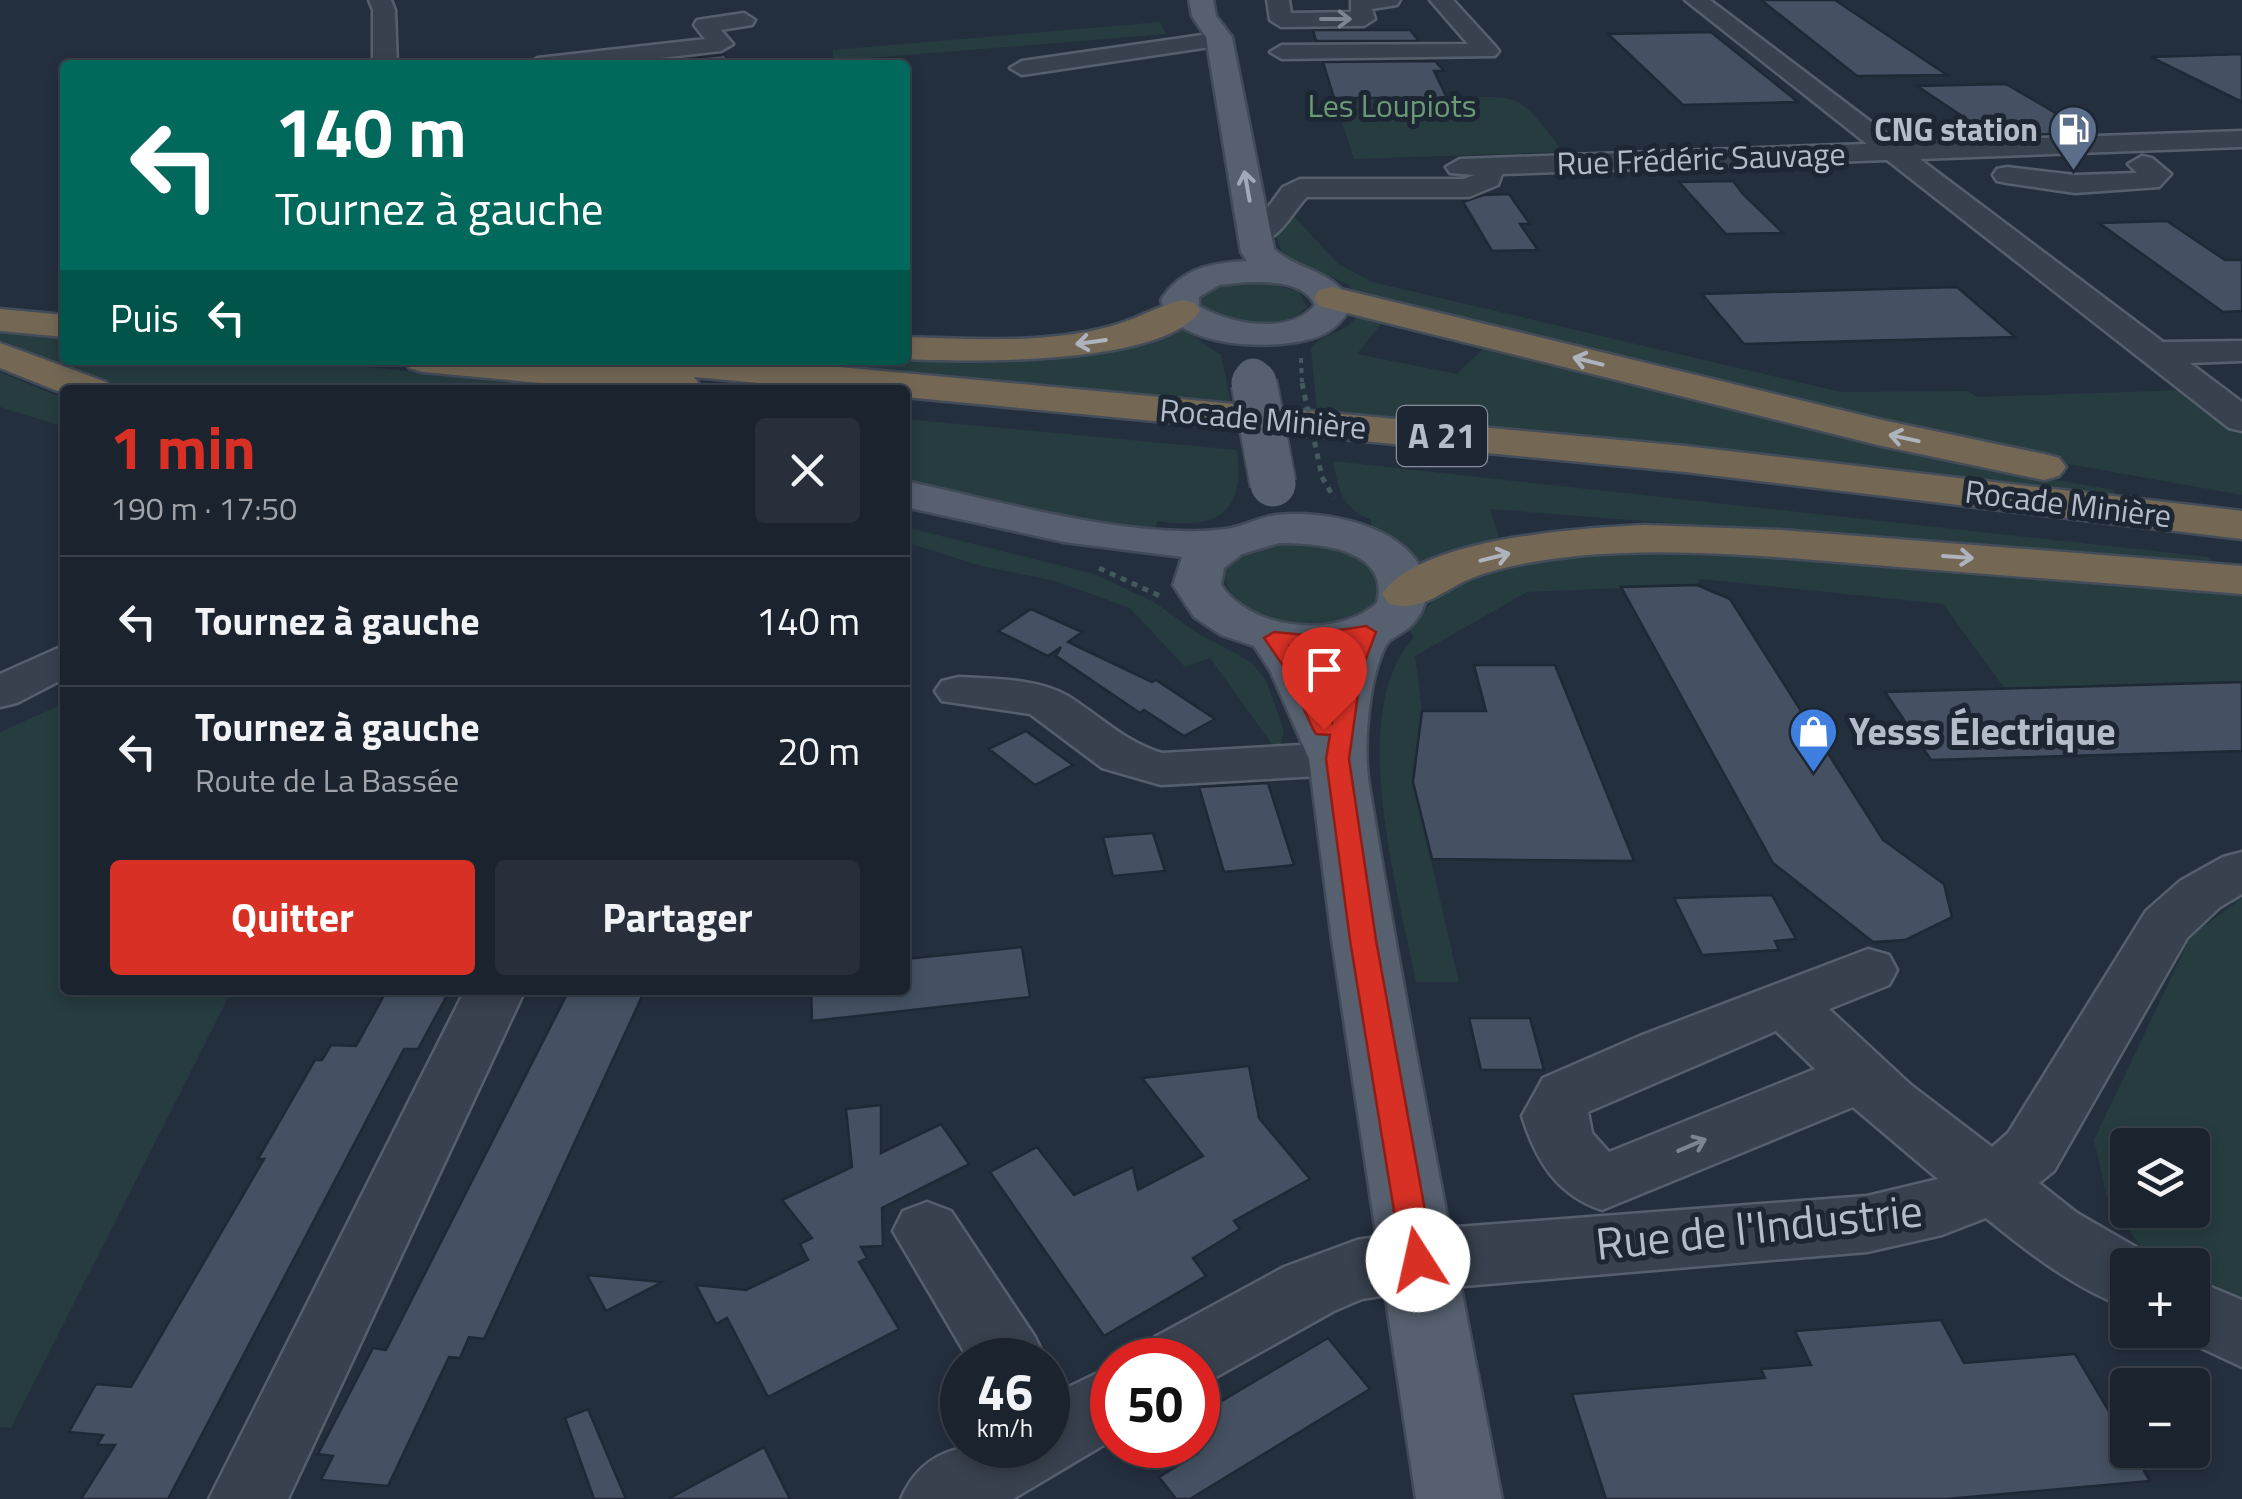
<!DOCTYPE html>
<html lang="fr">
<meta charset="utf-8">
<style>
:root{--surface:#1b232e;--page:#282f3a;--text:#f1f3f6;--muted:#a0a4aa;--line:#39404a;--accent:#d93025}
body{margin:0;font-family:"Titillium Web",sans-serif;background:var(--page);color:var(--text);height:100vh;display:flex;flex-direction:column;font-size:38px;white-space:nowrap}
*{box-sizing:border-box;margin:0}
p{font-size:32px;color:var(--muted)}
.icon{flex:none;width:55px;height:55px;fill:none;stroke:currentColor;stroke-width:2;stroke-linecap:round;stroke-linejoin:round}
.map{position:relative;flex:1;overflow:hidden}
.side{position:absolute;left:60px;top:385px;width:850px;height:610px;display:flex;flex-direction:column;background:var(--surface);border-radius:10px;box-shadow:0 5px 15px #0003,0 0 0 2px var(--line)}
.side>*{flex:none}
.hud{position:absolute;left:60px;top:60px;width:850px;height:305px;border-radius:10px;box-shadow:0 5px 15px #0003,0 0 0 2px var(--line);background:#00695c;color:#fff;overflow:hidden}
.controls{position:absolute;left:2110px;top:1128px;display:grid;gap:20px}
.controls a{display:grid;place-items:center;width:100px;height:100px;border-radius:10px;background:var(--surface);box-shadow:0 5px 15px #0003,0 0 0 2px var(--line);font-size:50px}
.speed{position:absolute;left:940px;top:1338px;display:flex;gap:20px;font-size:50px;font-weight:700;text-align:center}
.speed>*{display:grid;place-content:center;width:130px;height:130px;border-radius:50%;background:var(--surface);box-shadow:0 5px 15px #0003,0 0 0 2px var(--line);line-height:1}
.speed small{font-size:25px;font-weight:400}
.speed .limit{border:15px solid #d22;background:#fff;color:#111}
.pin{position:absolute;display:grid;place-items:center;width:85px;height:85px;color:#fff;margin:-102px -42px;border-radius:50% 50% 50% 0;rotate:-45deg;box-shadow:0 0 10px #0007}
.pin .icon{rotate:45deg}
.me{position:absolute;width:110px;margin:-55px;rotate:350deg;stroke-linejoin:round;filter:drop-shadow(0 0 8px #0008)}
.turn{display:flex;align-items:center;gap:35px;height:210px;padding:0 50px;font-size:45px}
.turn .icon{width:130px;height:130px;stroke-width:2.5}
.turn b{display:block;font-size:70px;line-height:85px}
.then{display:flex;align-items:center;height:95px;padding:0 50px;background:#0003;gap:20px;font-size:38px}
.round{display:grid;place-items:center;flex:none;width:105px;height:105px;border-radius:10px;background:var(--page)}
.headline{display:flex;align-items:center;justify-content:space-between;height:170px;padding:0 50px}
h1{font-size:60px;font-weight:700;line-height:75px;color:var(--accent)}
.button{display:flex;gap:20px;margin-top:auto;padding:20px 50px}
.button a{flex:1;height:115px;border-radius:10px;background:var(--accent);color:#fff;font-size:40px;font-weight:700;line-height:115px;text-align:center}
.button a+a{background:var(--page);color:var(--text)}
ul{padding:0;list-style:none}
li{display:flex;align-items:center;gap:30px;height:130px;padding:0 50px;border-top:2px solid var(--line)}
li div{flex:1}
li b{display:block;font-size:38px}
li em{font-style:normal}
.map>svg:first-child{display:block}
</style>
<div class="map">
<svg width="2242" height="1499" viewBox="0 0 2242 1499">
<rect width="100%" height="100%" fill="#242f3e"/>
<path fill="#263c3f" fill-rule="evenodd" d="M1160,22L1166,34L833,61V50Z
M1346,54H1426L1447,98C1523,96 1517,91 1563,152L1354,159L1328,80L1349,63Z
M1294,216L1338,264L1372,282L1841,392L1968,391L1977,397L2185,390L2242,434V495L1996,451L1361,298L1346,283L1284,258L1276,236Z
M1254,280L1298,291L1307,307C1284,332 1223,329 1201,304L1203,293L1218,285Z
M1359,313L1385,319L1357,354L1457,374L1489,343L2014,473L2114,490L2117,496L1961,476L1317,411L1311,348C1326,331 1347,334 1359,313Z
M1180,327L1221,355L1231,403L767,360H905V356L1007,360Z
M0,331L65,337V360H296L604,390H122L0,346Z
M0,372L65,399V427L0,407Z
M905,419L1237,450C1246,513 1217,530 1158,521L1152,534L905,490Z
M1333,461L2209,557L2214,566L1490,509L1501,544L1421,565L1412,552L1371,529V520C1341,507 1339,491 1333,461Z
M905,527L1094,574L1154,602L1199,634L1251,662L1266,680L1284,731L1281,743L1274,747L1210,658L1185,667L1130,608L1055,581L981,566L905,542Z
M1321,541L1372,561L1385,593C1322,675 1153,580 1259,545C1277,539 1302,542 1321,541Z
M1669,551L2242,591V682L2005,689L1943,604L1701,579L1697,585L1527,592L1415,656L1422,711L1413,782L1459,982H1416C1399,894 1345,709 1414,638L1409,628L1453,577L1547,559Z
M65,703V990H232L11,1428L0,1427V732Z
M2242,898V1303L2193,1281L2192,1265H2165L2144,1252L2107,1197L2094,1140L2191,936ZM2128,1145H2192V1210H2128Z"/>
<path fill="#455162" stroke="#1f2835" stroke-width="2.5" d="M1761,0H1835L1947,75L1857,76Z
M1313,30H1410L1419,41H1316Z
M1711,32L1798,102L1683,105L1608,34Z
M724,54L733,65H633L721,55Z
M2242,54V102L2151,57Z
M1435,61L1444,71H1434L1447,98H1334L1323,62Z
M2006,84L2042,105L2088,133L1992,136L1917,86Z
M1733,181L1743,194L1783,233L1726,234L1679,182Z
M1509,194L1530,224H1520L1538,250L1492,251L1463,202L1483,195Z
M2167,221L2225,260H2242V311L2223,312L2099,223Z
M1957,287L2015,337L1744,344L1702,294Z
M1697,585L1730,599L1883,840L1944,884L1952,917L1905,940L1873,942L1773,863L1621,587Z
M1031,609L1082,632L1068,642L1152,682L1156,680L1215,719L1184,736L1144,710L1140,713L1056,656L1061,647L1048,656L998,631Z
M1474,665H1555L1634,861L1432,859L1413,782L1422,711H1486Z
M2242,682V751L1931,760L1885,692Z
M1026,731L1073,765L1035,785L989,749Z
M1268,783L1294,865L1224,872L1199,787Z
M1153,833L1165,871L1113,876L1103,837Z
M1772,895L1796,939L1775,941L1779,950L1702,955L1674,898Z
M1022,947L1030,997L812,1021L811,990H905V959Z
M387,990H450L418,1049H404L168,1499H81L115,1445H97L103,1435L69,1432L96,1384L131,1387L264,1159H258L315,1060H322L331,1045L356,1046Z
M569,990H645L484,1339L469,1337L460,1358L449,1357L388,1486L321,1480L333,1456L318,1454L373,1348L386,1350Z
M1469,1018H1530L1544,1070H1481Z
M1249,1066L1259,1118L1310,1179L1234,1221L1240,1229L1193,1258L1206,1276L1104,1336L990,1172L1037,1147L1074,1195L1133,1167L1138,1190L1203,1156L1142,1078Z
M881,1105V1153L941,1124L969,1164L882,1208L883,1246L861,1247L867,1258L859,1262L899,1329L768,1397L727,1318L716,1324L696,1285L746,1290L808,1260L800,1244L812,1238L782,1200L852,1167L846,1109Z
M587,1275L662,1282L606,1311Z
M1941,1320L1964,1363L2075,1354L2128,1443V1450H2132L2150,1481L1946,1499H1606L1572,1394L1765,1378L1761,1369L1811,1365L1795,1331Z
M1328,1338L1370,1389L1190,1499H1176L1159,1477L1198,1453V1415Z
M588,1409L626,1499H594L565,1418Z
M764,1447L790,1499H668Z"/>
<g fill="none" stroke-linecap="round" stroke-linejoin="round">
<defs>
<path id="minor" d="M369,0H391L395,10L397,65H373V10Z
M1267,0H1289L1291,13L1351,12V0H1400L1397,5L1372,9L1375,19L1364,26L1281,27L1270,20Z
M1430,0H1453L1495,46L1499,51L1495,56L1282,59L1270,52L1282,45L1468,44Z
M1685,0H1710L1899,143L2242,131V147L1920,159L2163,342L2242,341V361L2190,363L2242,402V431L2229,428L1887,160L1502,174L1498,185L1469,197H1307C1288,216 1278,249 1244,240L1240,234L1260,218L1283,187L1300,179H1464L1474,175L1450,173L1446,167L1460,159L1867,144Z
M744,13L755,20L752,25L721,30L733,44L721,51L600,65H526L538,58L705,39L694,25L697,20Z
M1202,35L1210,37L1214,42L1210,47L1022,75L1010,68L1022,61Z
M2142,156L2152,158L2171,174L2159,187L2075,193L2007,183L1997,181L1993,175L1997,169L2007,167L2075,175L2137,173L2128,164Z
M65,645V678L17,703L0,707V674Z
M959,677C993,679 1037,678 1068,696C1100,716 1125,742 1162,753L1337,743L1355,748L1362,759L1355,770L1337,775L1161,785L1102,768L1030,714L942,701L935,691L942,681Z
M2242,852V894L2220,907L2187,938L2054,1171L2039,1183L2077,1213L2153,1257L2157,1265H2128V1308C2075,1289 2029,1253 1986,1218L1942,1235L1867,1252L1418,1290L1362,1299L1334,1311L1198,1387V1360H1144L1155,1337L1284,1267L1357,1240L1418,1230L1867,1196L1938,1179L1853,1107L1602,1210C1557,1195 1536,1161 1522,1116L1543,1078L1642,1035L1868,949L1889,955L1897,970L1889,985L1829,1009L1911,1085L1992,1147L2008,1133L2146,911L2180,881L2223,857ZM1776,1031L1815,1069L1609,1152L1592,1133L1588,1112Z
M465,990H525L288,1499H209Z
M927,1202L951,1211L1035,1337L1046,1360H969L893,1231L903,1211Z
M2192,1279L2242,1300V1367L2167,1332L2192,1330Z
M1112,1366V1440L1013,1499H901C928,1435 988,1445 1048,1445V1397Z"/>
<path id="major" d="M1189,0H1213L1216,16L1232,37L1274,249C1301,273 1336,269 1352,306C1343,320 1334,331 1317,337C1278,351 1173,350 1161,300C1181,268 1211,263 1247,261L1241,252L1206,37L1192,16ZM1247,282C1271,282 1303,281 1315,305C1289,336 1229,324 1199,306V297L1219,285Z
M905,481C995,500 1135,541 1226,529C1243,527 1259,517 1277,515C1314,511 1369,520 1400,544C1429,566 1437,600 1410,627C1402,634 1391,637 1386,645C1368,679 1363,748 1369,785C1408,1024 1456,1261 1502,1499H1416L1332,940L1309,759L1270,670L1254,646L1221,635L1194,617L1173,585L1182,557L1064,542L905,507ZM1279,543C1317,543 1391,548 1377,603C1337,639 1252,631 1221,585L1224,568L1242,554ZM1332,653L1324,673V674L1311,655Z"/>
<path id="highway" d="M1332,287L1882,420L2044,454L2059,458L2066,467L2059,476L2044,480L1882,446L1319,306L1314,298L1319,290Z
M1182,300L1195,303L1200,311C1162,366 967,362 905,359V337C972,339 1043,344 1108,327C1134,321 1157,306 1182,300Z
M0,309L65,315V337L0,331Z
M0,343L106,382L112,390H65V394L0,368Z
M404,360H548L627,367L622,360H765L1685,446L2242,511V539L1685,472L905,397V390H832L694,377L699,384L695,390H617L423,372L409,368Z
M1645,525L1781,530L2242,566V594C2124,584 2005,576 1887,566C1784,558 1679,546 1576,556C1542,560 1505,565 1472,578C1442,590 1423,613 1389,604L1382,594C1420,538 1581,528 1645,525Z"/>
</defs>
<use href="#minor" stroke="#565f6c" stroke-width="5"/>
<use href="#major" stroke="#414a57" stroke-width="5"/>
<use href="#highway" stroke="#434c59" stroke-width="5"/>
<path stroke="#44595c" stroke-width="4" stroke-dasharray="5 5" stroke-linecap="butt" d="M1301,358L1302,382"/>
<path stroke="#44595c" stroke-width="5" stroke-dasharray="6 6" stroke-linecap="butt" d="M1322,477L1334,498
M1099,568L1160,596"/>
<use href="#minor" fill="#38414e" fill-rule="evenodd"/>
<use href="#major" fill="#56606e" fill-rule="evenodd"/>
<use href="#highway" fill="#746855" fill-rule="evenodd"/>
<defs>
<path id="major-bridge-far1" d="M1253,376L1255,385"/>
<path id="major-bridge" d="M1254,383L1273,484"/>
</defs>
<use href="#major-bridge-far1" stroke="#414a57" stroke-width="39" stroke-linecap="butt"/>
<use href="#major-bridge" stroke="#414a57" stroke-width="49" stroke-linecap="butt"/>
<path stroke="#44595c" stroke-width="5" stroke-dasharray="6 6" stroke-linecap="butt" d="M1302,383L1322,477"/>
<use href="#major-bridge-far1" stroke="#56606e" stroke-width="35"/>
<use href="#major-bridge" stroke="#56606e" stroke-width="45"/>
</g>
<defs><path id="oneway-shaft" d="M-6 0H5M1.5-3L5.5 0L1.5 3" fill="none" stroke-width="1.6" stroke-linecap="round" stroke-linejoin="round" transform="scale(2.5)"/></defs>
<g stroke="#7c8592">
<use href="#oneway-shaft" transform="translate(1336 19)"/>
<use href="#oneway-shaft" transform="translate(1692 1145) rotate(-23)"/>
</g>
<use stroke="#a1aab7" href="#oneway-shaft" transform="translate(1247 186) rotate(-100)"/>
<g stroke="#aeb4bd">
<use href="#oneway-shaft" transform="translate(1091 342) rotate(172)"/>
<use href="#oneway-shaft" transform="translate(1588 361) rotate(-166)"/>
<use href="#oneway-shaft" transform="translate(1904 438) rotate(-168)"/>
<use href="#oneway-shaft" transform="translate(1495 557) rotate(-14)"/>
<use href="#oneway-shaft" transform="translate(1958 557) rotate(4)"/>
</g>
<path fill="#d93025" stroke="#8d1f18" stroke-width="2.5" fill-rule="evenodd" d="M1366,626L1376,632L1361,672L1349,759L1376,940L1434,1260L1429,1270L1418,1274L1407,1270L1402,1260L1350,940L1326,759L1330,735L1316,734L1313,729L1286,670L1264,638L1274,632L1306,635ZM1352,641L1340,672L1332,722L1307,670L1290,646L1306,648Z"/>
<defs>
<symbol id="fuel-pin" viewBox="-11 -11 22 30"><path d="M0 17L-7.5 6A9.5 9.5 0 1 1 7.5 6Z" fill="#5c6f8a" stroke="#1d2633"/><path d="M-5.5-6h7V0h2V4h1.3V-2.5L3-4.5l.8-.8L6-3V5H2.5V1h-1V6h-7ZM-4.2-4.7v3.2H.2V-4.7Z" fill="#fff"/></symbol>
<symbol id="shop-pin" viewBox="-11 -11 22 30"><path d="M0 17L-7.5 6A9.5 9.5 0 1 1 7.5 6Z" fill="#3f7fe0" stroke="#1d2633"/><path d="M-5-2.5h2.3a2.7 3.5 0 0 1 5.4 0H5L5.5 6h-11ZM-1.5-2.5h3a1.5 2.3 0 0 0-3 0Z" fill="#fff"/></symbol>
</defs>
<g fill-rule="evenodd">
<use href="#fuel-pin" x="2046" y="102" width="55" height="75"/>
<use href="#shop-pin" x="1786" y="704" width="55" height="75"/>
</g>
<g text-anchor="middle" stroke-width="10" stroke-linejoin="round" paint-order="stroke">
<g font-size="32" fill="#6b9a76" stroke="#1d2633">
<text x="1392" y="117">Les Loupiots</text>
</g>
<g font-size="32" font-weight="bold" fill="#b4bcc9" stroke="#1d2633" text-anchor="end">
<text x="2038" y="141">CNG station</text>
</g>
<g font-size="32" fill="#b4bcc9" stroke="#1d2633">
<text transform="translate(1701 159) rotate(-2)" y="11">Rue Frédéric Sauvage</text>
<text transform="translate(1263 419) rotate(5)" y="11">Rocade Minière</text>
<text transform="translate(2068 504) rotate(7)" y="11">Rocade Minière</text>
</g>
<rect fill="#1d2633" stroke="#878f9c" stroke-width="2.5" x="1397" y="406" width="90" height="60" rx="8"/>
<g font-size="35" font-weight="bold" fill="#b4bcc9">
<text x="1442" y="448">A 21</text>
</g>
<g font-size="38" font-weight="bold" fill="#b4bcc9" stroke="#1d2633" text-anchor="start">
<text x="1849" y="745">Yesss Électrique</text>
</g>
<g font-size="45" fill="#b4bcc9" stroke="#1d2633">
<text transform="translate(1759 1227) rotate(-6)" y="16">Rue de l'Industrie</text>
</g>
</g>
</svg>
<div class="controls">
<a><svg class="icon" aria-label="layers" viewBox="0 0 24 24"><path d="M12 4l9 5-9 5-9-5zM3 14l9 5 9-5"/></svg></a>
<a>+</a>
<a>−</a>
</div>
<div class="speed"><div>46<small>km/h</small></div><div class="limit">50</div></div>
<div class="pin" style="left:1324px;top:729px;background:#d93025"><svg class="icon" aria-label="arrive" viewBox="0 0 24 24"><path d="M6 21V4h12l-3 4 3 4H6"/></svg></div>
<svg class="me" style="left:1418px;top:1260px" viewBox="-20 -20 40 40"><circle r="19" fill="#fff"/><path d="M0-13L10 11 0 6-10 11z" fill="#d93025"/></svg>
<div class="hud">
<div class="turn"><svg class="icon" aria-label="left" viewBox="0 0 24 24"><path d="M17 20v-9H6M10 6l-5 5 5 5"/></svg><div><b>140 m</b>Tournez à gauche</div></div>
<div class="then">Puis<svg class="icon" aria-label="left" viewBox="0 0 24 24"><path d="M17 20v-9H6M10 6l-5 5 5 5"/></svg></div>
</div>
<section class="side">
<div class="headline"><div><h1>1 min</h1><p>190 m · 17:50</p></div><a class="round"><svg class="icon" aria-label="close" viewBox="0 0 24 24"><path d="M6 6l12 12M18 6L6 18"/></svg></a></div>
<ul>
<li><svg class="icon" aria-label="left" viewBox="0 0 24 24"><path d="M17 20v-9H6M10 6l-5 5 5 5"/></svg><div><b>Tournez à gauche</b></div><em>140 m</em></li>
<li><svg class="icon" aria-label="left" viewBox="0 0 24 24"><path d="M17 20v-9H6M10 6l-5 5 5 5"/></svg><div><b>Tournez à gauche</b><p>Route de La Bassée</p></div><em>20 m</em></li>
</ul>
<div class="button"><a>Quitter</a><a>Partager</a></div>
</section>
</div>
